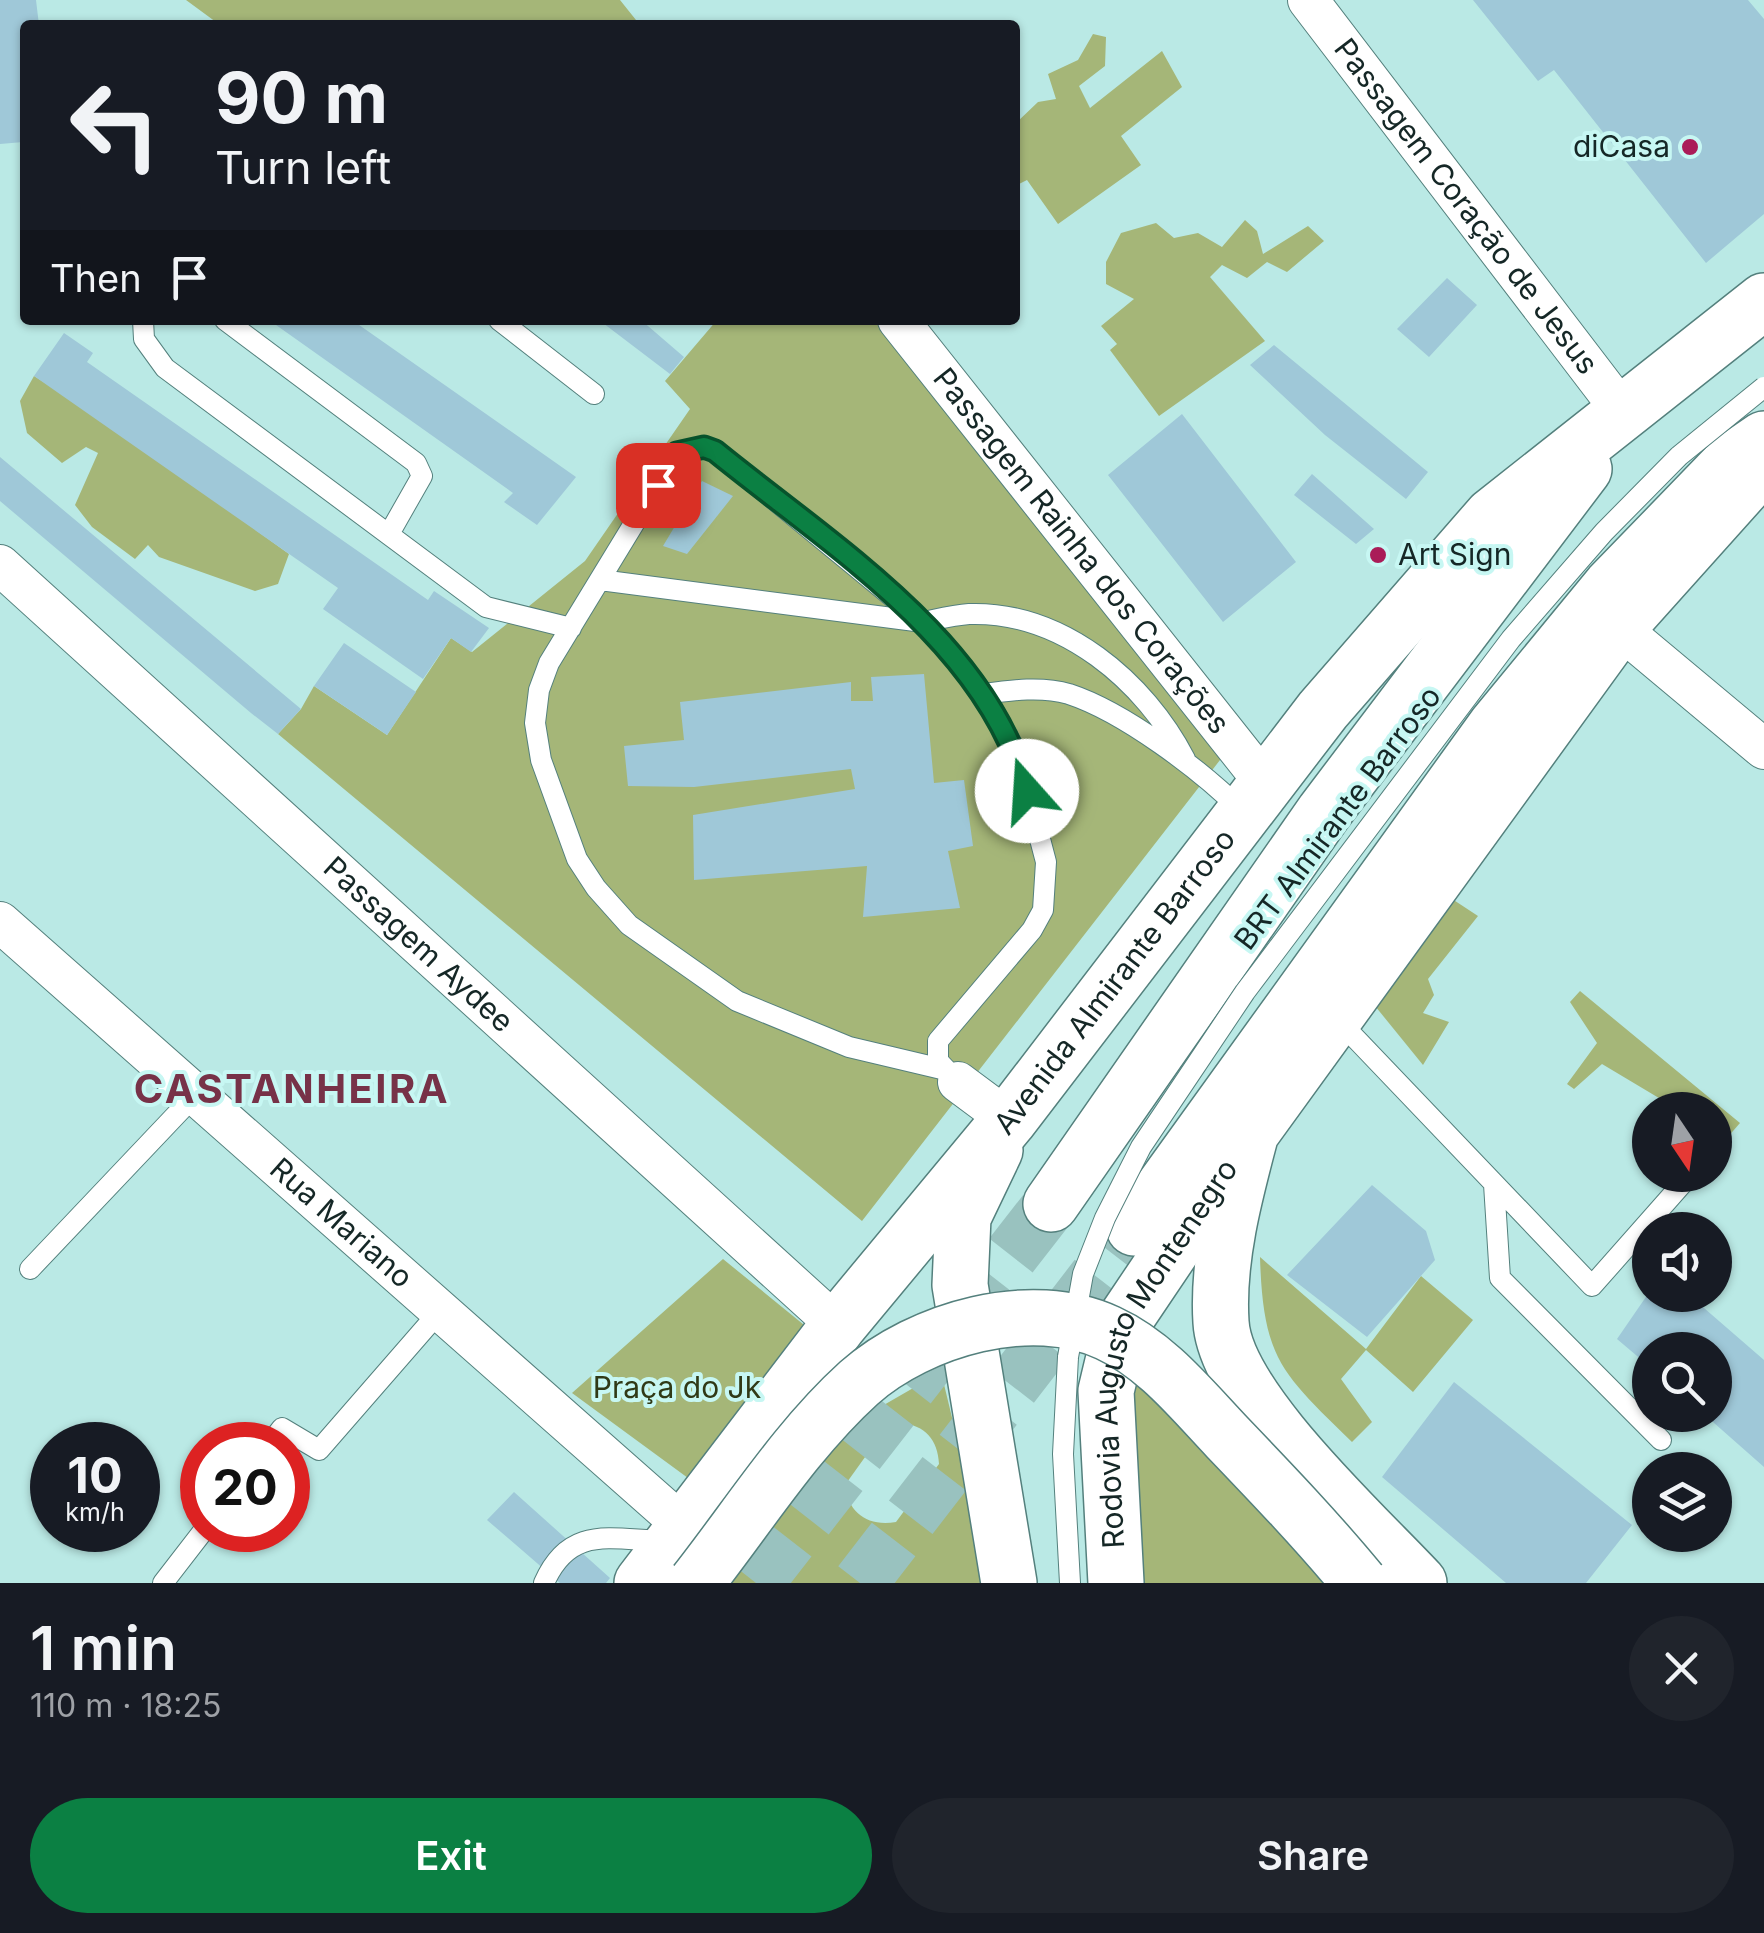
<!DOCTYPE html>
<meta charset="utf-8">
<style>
:root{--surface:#171b24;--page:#20242c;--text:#f1f3f6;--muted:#9ea1a6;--accent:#0b8043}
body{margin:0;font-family:Inter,sans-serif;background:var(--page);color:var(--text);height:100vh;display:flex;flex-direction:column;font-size:38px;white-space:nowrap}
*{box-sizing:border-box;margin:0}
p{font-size:32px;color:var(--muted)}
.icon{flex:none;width:55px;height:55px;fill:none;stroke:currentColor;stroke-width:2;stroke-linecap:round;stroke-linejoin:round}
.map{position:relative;height:1583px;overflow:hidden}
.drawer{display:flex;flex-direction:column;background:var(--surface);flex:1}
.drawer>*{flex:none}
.top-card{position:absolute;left:20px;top:20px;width:1000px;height:305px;border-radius:10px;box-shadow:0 2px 8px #0004;background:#171b24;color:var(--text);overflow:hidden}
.needle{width:65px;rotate:167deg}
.tools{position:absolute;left:1632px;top:1092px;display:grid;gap:20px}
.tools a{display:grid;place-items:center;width:100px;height:100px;border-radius:50%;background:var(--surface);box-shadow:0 2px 8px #0004;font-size:50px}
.speed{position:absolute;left:30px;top:1422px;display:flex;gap:20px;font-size:50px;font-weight:700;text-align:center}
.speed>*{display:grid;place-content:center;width:130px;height:130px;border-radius:50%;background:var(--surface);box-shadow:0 2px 8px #0004;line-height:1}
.speed small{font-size:25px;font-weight:400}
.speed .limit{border:15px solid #d22;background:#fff;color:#111}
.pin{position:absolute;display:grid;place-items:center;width:85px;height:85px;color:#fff;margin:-42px;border-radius:20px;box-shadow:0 5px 15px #0006}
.me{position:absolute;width:110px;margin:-55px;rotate:341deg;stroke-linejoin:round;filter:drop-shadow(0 0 8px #0008)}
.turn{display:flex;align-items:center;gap:35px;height:210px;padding:0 30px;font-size:45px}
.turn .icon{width:130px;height:130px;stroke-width:2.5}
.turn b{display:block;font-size:70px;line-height:85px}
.then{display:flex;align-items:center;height:95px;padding:0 30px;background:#0003;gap:20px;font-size:38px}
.round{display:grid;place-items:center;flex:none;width:105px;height:105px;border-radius:52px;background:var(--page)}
.overview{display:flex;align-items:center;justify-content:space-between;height:170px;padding:0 30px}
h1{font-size:60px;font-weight:600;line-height:75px}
.action{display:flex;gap:20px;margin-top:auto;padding:20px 30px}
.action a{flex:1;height:115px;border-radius:60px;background:var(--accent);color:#fff;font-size:40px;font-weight:600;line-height:115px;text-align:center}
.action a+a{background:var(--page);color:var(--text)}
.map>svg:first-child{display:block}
</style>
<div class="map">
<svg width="1764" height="1583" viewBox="0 0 1764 1583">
<rect width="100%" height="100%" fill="#bae9e5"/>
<path fill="#a5b678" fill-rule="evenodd" d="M186,0H620L640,25H220Z
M1093,34L1106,37L1105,66L1079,86L1090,108L1162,51L1182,87L1121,136L1141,165L1058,224L1027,180L1015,186V124L1038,102L1056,99L1048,74L1078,60Z
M1245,220L1257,231L1263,254L1308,226L1324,241L1287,272L1267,262L1247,278L1222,265L1210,277L1265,341L1159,416L1110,350L1117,344L1101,326L1134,299L1106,284V262L1121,233L1156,223L1174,238L1198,233L1222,247Z
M717,320H886L1227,751L862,1221L278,734L301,709L314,686L387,735L451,638L472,652L585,561L690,409L665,381Z
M34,376L100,417L289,554L278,584L255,591L159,557L148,545L135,559L92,527L75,505L98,453L86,447L62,463L27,433L20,401Z
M1443,893L1478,916L1428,979L1434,995L1423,1013L1449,1022L1423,1065L1371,1001Z
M1580,991L1740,1123L1719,1147L1715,1144V1110H1679L1602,1064L1574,1089L1567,1084L1597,1043L1570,1002Z
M1260,1257L1366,1349L1421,1276L1473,1320L1413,1392L1366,1350L1341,1379L1372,1422L1352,1442C1282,1373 1263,1360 1260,1257Z
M723,1259L809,1329L688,1478L572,1393Z
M941,1372L992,1583H721L821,1458L863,1417ZM901,1423C925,1425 938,1440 939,1464L896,1522C868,1527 848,1513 845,1485L888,1425Z
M1141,1374L1329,1583H1130L1128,1392Z"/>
<path fill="#9fc8d8" d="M0,0H36L39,25H25L23,142L0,144Z
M1473,0H1748L1764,19V214L1706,263L1554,70L1538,81Z
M1447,278L1477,305L1429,357L1397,329Z
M269,320H352L576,477L537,525L504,502L513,493Z
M599,320H641L684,357L670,374Z
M64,333L93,353L87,362L428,600L434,591L489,628L471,652L451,638L423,679L323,609L338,588L34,376Z
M1274,345L1428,472L1406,499L1325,435L1250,365Z
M1182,414L1296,562L1223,622L1108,475Z
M0,457L301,709L278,734L251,713L0,501Z
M1312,474L1374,529L1356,544L1294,495Z
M702,481L733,496L687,554L663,546Z
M344,643L416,692L387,735L314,686Z
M924,674L934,783L964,780L973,846L948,851L960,908L863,917L867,866L694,880L693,815L855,789L851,769L694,787L628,786L624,746L684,740L680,702L851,682V701H873L871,677Z
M1372,1185L1426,1231L1435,1260L1367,1337L1287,1275Z
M1650,1291V1295H1689L1764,1360V1467L1705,1415H1715V1350H1650V1367L1617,1339Z
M1454,1382L1632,1525L1586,1583H1506L1382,1477Z
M514,1492L610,1578L606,1583H560L487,1520Z"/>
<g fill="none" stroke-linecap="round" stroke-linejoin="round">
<path stroke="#99c2bf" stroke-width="55" stroke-dasharray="55 28" stroke-linecap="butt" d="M756,1583L1051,1204
M860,1583L1134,1228"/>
<defs>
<path id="lane" d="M143,320L144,339L165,368L486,607L571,628
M225,320L416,463L422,476L389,534
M499,320L594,394
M600,580L923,622C938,619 954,615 969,614C1063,611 1145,682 1185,759
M984,694C1012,690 1042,686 1069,694C1124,712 1201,770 1242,811
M1337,1019L1592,1286L1690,1175
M946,1070L849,1047L737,1001L629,925L596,888L577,859L541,760L535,723L539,690L549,663L677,453L703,447L715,451L923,622L984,694L1018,755L1046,862L1043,910L1032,930L938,1041V1061L958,1082
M1494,1184L1500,1278L1661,1440
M30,1269L195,1095
M1068,1357L1063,1454L1070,1583
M269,1445L282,1428L319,1450L440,1311
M163,1583L204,1530
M544,1583C570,1524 611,1540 665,1541"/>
<g id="street">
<path id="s1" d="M1308,0L1625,415"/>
<path id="s2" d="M898,320L1265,783"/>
<path id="s3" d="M0,565L838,1326"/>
<path d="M1618,627L1764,749"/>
<path id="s4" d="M0,922L684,1526"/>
<path d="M958,1082L1009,1120"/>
</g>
<g id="primary">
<path d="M995,1150L963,1217L960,1285L1009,1583"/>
<path id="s5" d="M1116,1583L1106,1391L1122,1324L1235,1156"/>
<path d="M1419,1583C1366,1526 1225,1398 1221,1322C1217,1259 1235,1193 1251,1133L1618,627L1764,464"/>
</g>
<g id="highway">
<path d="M1051,1204L1324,812L1584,469"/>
<path d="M1134,1228L1495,727L1611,586L1732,461L1764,439"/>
<path id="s6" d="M642,1583L838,1326L1009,1120L1323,710L1492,516L1764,301"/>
</g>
</defs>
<use href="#lane" stroke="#54807d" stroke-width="22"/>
<use href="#street" stroke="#54807d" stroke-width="42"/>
<use href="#primary" stroke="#54807d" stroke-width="58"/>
<use href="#highway" stroke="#54807d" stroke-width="58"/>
<use href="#lane" stroke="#fff" stroke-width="20"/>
<use href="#street" stroke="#fff" stroke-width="40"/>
<use href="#primary" stroke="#fff" stroke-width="55"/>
<use href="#highway" stroke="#fff" stroke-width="55"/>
<defs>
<path id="lane-bridge" d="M1068,1357L1083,1274L1105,1218L1141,1147L1245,992L1511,639L1604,532L1679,456L1764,387"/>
<path id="highway-bridge" d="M696,1583C748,1517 796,1440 859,1383C920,1329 1031,1297 1108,1333C1156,1355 1191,1399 1227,1437C1273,1485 1318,1532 1360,1583"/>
</defs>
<use href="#lane-bridge" stroke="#54807d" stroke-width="22" stroke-linecap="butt"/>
<use href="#highway-bridge" stroke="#54807d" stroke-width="58" stroke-linecap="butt"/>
<use href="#lane-bridge" stroke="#fff" stroke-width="20"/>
<use href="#highway-bridge" stroke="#fff" stroke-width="55"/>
</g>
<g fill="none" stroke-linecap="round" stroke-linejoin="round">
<defs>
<path id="route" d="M658,485L677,453L704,447L715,451C829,544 987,641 1027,791"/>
</defs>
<use href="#route" stroke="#07532c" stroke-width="25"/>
<use href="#route" stroke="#0b8043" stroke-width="18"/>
</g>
<g fill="#aa1c58" stroke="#c7f7f3" stroke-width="4">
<circle cx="1690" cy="147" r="10"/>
<circle cx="1378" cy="555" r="10"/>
</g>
<g text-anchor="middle" stroke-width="8" stroke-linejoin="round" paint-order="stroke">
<g font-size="30" fill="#152726" stroke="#c7f7f3" text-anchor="end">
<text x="1670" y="157">diCasa</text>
<text x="1398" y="565" text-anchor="start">Art Sign</text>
</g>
<g font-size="30" fill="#152726" stroke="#c7f7f3">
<text dy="10" stroke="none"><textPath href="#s1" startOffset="260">Passagem Coração de Jesus</textPath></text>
<text dy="10" stroke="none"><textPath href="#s2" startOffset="295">Passagem Rainha dos Corações</textPath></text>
<text transform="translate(1338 818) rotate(-53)" y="10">BRT Almirante Barroso</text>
<text dy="10" stroke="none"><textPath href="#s3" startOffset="565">Passagem Aydee</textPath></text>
<text dy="10" stroke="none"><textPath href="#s6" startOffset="765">Avenida Almirante Barroso</textPath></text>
<text dy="10" stroke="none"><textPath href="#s4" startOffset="455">Rua Mariano</textPath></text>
<text dy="10" stroke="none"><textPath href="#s5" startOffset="245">Rodovia Augusto Montenegro</textPath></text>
</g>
<g font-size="30" fill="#303916" stroke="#c7f7f3">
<text x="677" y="1398">Praça do Jk</text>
</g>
<g font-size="40" font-weight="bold" letter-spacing="2.5" fill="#773248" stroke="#c7f7f3">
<text x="292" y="1103">CASTANHEIRA</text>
</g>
</g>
</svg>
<div class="tools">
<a><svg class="needle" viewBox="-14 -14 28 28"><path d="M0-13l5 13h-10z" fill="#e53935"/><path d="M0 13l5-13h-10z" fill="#9ea1a6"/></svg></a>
<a><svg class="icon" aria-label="sound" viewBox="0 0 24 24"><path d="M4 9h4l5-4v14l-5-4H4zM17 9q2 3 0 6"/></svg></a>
<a><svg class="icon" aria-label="search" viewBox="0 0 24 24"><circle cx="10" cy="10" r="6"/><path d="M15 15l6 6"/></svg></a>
<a><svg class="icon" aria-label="layers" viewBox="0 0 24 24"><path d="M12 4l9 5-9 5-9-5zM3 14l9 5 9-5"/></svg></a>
</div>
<div class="speed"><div>10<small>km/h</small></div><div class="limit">20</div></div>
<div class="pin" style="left:658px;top:485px;background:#d93025"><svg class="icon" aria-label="arrive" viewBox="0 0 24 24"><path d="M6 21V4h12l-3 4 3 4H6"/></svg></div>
<svg class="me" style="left:1027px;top:791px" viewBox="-20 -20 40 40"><circle r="19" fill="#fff"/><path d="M0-13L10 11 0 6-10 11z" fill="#0b8043"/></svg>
<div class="top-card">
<div class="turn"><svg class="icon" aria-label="left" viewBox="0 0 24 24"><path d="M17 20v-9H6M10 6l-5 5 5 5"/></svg><div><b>90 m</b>Turn left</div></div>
<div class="then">Then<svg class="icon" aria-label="arrive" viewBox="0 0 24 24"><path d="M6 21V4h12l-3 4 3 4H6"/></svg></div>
</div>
</div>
<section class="drawer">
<div class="overview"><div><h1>1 min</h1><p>110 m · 18:25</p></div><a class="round"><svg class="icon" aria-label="close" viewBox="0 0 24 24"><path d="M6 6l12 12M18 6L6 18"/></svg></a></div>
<div class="action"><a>Exit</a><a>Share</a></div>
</section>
